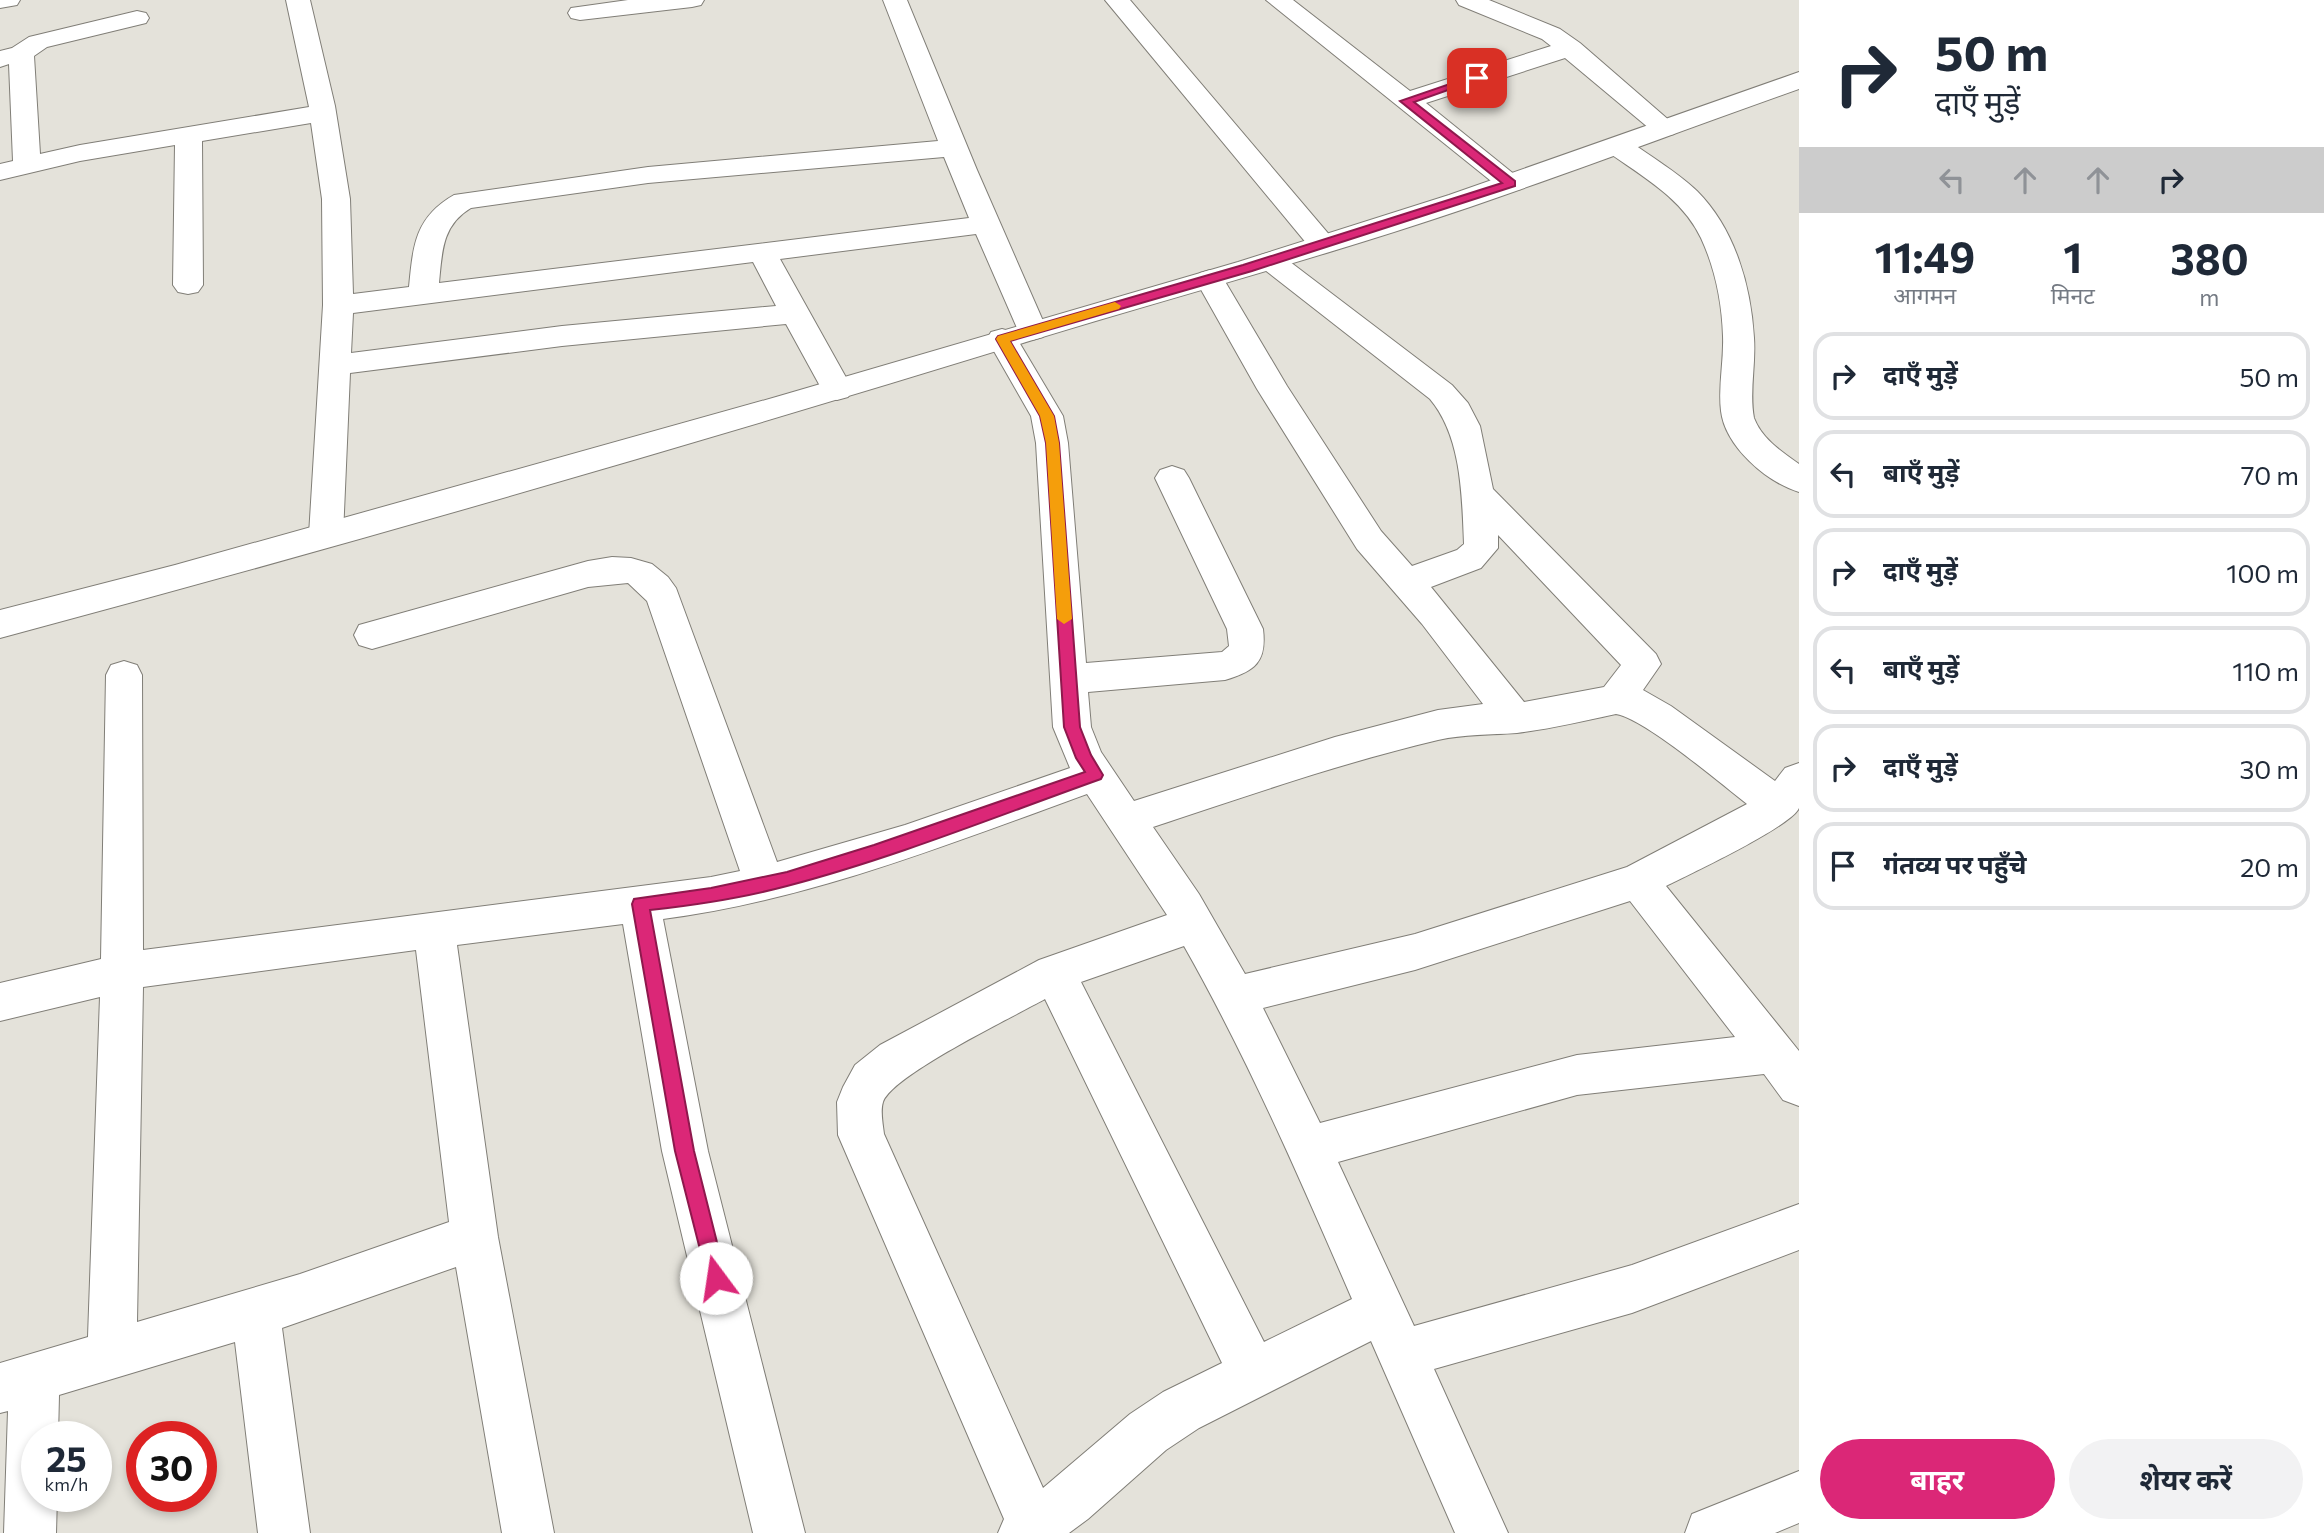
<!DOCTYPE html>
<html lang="hi">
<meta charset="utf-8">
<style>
:root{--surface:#fff;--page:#f2f2f3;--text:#1f2937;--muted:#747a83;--line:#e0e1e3;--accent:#db2777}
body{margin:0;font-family:Commissioner,"Noto Sans Devanagari",sans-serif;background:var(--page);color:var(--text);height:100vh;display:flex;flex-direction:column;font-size:26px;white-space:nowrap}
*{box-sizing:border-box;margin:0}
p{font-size:23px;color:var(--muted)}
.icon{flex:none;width:38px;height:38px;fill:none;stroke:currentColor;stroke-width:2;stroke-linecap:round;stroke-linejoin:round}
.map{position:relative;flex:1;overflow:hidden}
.sheet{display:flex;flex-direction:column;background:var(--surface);width:525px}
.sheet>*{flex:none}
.hud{background:#fff;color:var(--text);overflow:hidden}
.speed{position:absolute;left:21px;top:1421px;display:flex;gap:14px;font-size:35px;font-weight:700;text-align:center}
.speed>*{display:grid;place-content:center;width:91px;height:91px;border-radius:50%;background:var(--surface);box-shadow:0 4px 10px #0003;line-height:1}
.speed small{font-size:18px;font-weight:400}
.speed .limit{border:10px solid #d22;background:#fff;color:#111}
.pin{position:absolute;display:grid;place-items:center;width:60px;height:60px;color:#fff;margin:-30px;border-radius:14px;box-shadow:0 4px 10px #0006}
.me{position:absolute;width:77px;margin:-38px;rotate:346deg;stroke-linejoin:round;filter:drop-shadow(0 0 5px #0008)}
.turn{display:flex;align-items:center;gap:24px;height:147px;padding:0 21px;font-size:32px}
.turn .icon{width:91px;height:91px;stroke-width:2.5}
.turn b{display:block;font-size:49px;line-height:60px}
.lanes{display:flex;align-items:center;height:66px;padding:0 21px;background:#0003;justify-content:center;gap:35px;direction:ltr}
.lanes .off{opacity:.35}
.eta{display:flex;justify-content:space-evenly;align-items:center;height:119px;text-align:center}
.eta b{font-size:42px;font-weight:700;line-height:49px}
.primary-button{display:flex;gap:14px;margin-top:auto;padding:14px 21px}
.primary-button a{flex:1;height:80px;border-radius:42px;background:var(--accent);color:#fff;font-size:28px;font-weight:700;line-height:80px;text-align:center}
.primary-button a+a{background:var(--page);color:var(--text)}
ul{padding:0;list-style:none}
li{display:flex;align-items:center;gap:21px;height:88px;margin:0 14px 10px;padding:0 7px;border:4px solid var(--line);border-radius:21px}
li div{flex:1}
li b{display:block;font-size:26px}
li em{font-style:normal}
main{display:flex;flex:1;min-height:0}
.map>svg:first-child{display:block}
</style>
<main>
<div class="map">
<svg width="1799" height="1533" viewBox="0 0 1799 1533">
<rect width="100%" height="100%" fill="#e4e2da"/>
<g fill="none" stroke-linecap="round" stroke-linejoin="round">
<defs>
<path id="minor" d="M0,0H20L17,5L0,8Z
M286,0H310L335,106L350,199L353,294L409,287C413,246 415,217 454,195L648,167L938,141L883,0H907L977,170L1047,330L1043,337L1032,340L1021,337L976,234L780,259L853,390L848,397L837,400L826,397L786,324L562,346L350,373L343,535L338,544L326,547L314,544L309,535L323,305L322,199L311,123L202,141L203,285L198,292L188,294L178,292L173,285L175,145L80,161L0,180V164L13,161L9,64L0,67V51L12,48L29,37L137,11L146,13L149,18L146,23L47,47L34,56L40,154L80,145L309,107ZM944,157L969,218L439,283C442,252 442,225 471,208L648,183ZM753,262L776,306L562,326L351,353L353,313Z
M628,0H704L701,5L692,7L580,20L571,18L568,13L571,8Z
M1105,0H1130L1332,238L1336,244L1332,250L1322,253L1312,250Z
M1266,0H1293L1410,91L1551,46L1542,39L1459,5L1456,0H1489L1560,29L1580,43L1678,128L1674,134L1665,136L1656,134L1565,58L1426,103L1525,183L1521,189L1511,191L1501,189Z
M1618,138L1628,140C1651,157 1676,171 1697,191C1735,229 1751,286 1754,338C1756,365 1749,392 1754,418C1762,439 1782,452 1799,464V492C1766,482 1725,446 1721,411C1718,386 1724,361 1723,336C1722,303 1715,268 1701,238C1682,198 1643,177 1608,152L1604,146L1608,140Z
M1271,252L1281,255L1452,385L1468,403L1480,426L1493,489L1656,654L1661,664L1643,690L1671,706L1775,781L1785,768L1799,763C1799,776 1799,796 1799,808C1792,826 1688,875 1666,886L1799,1051V1106L1783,1100L1764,1074L1577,1095L1338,1162L1414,1326L1632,1265L1799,1204V1250L1632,1313L1434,1369L1508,1533H1455L1371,1341L1199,1428L1166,1450L1088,1519L1069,1533H998L1004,1519L838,1135L837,1102L843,1087L855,1065L880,1045L1039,960L1167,915L1087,794C949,844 809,900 663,919L708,1151L805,1533H753L662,1151L623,924L457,945L498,1237L554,1533H502L456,1267L282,1328L310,1533H258L235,1342L59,1395L58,1437H37V1496H57L56,1533H4L8,1411L0,1413V1363L88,1337L100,997L0,1021V983L101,959L106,675L111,665L124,661L137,665L142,675L143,950L711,877L740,871L647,601L628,583L588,587L372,649L359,645L354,635L359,625L588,561L612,557L631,558L652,564L668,577L676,588L777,862L905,825L1070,768L1053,727L1036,443L1031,416L987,339L991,332L1002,329L1013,332L1063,416L1068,443L1086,663L1222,652L1229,646L1227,629L1155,478L1160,470L1172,466L1184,470L1189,478L1263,629C1267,662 1255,671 1225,680L1088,692L1091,727L1101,752L1134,801L1335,737L1438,710L1483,704L1422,624L1357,549L1257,389L1195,279L1200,273L1210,270L1220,273L1287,386L1381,531L1412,566L1457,550L1464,544C1462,497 1462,437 1430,399L1261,267L1256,261L1261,255ZM1498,535L1621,665L1604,687L1524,702L1431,587L1481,568L1498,548ZM1616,714C1645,719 1720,783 1747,804L1627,867L1415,934L1245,974L1199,894L1153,827C1247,796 1341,763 1438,740C1464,734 1490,735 1517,733C1550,729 1583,721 1616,714ZM1630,901L1735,1037L1577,1055L1320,1123L1263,1008L1415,970ZM1184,946C1248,1059 1300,1179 1352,1299L1264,1342L1081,982ZM416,950L449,1222L300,1274L137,1322L143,987ZM1045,999L1222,1363L1163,1392L1130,1414L1043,1488L884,1134C883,1125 880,1111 883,1102C892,1075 1015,1016 1045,999Z
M1799,1471V1523L1775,1533H1685L1692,1514Z"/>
<path id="tertiary" d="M1799,72V89C1689,128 1580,169 1470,207C1326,256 1180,295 1036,339C692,445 347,545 0,638V610L175,565L776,397L1238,262L1449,195Z"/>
</defs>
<use href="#minor" stroke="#807e77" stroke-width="2"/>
<use href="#tertiary" stroke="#807e77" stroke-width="2"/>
<use href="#minor" fill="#fff" fill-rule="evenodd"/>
<use href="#tertiary" fill="#fff" fill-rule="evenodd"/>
</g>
<path fill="#db2777" stroke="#8e194d" stroke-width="2" d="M1473,76L1482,78L1414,102L1515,181V186L1252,271L1010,341L1054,416L1059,443L1080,727L1091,755L1103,775L1101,779C997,816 894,858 787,886C742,898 696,905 650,910L694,1151L726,1278L723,1285L716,1288L709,1285L675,1151L632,904L634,899L711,888L787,872L874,845L1085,772L1076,758L1064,727L1046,443L1040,416L996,339L998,336L1243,265L1502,183L1400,101Z"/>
<path fill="#f59e0b" d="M1115,302L1121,306L1119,309L1010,341L1054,416L1059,443L1072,619L1064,624L1057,619L1046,443L1040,416L996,339L998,336Z"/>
</svg>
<div class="speed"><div>25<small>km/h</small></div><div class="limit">30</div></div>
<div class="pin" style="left:1477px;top:78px;background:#d93025"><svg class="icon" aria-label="arrive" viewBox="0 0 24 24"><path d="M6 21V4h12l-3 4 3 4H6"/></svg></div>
<svg class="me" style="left:716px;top:1278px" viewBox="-20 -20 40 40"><circle r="19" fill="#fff"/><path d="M0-13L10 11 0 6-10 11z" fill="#db2777"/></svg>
</div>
<section class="sheet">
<div class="hud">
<div class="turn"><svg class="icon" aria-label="right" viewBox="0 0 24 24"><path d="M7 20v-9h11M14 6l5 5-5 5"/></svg><div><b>50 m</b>दाएँ मुड़ें</div></div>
<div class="lanes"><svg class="icon off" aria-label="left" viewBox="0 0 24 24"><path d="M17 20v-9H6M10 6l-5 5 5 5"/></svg><svg class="icon off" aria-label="ahead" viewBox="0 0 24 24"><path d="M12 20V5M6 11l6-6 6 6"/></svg><svg class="icon off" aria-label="ahead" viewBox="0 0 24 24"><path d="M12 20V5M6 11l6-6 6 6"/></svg><svg class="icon" aria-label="right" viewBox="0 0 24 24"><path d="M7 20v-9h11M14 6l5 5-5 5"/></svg></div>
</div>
<div class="eta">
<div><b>11:49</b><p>आगमन</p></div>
<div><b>1</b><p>मिनट</p></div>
<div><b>380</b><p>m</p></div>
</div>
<ul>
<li><svg class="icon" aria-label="right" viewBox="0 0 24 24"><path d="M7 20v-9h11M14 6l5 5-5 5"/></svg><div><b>दाएँ मुड़ें</b></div><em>50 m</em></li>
<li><svg class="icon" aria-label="left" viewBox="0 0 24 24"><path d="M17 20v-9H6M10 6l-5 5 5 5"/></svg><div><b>बाएँ मुड़ें</b></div><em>70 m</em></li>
<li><svg class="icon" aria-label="right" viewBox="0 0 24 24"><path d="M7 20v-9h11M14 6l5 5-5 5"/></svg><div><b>दाएँ मुड़ें</b></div><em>100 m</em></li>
<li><svg class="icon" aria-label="left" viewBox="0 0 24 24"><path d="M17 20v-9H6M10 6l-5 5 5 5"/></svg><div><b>बाएँ मुड़ें</b></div><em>110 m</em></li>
<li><svg class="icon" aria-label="right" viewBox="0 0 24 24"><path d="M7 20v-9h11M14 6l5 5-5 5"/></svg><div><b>दाएँ मुड़ें</b></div><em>30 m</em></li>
<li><svg class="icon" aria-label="arrive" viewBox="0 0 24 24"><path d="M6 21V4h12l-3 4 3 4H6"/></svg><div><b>गंतव्य पर पहुँचे</b></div><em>20 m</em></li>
</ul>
<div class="primary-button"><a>बाहर</a><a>शेयर करें</a></div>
</section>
</main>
